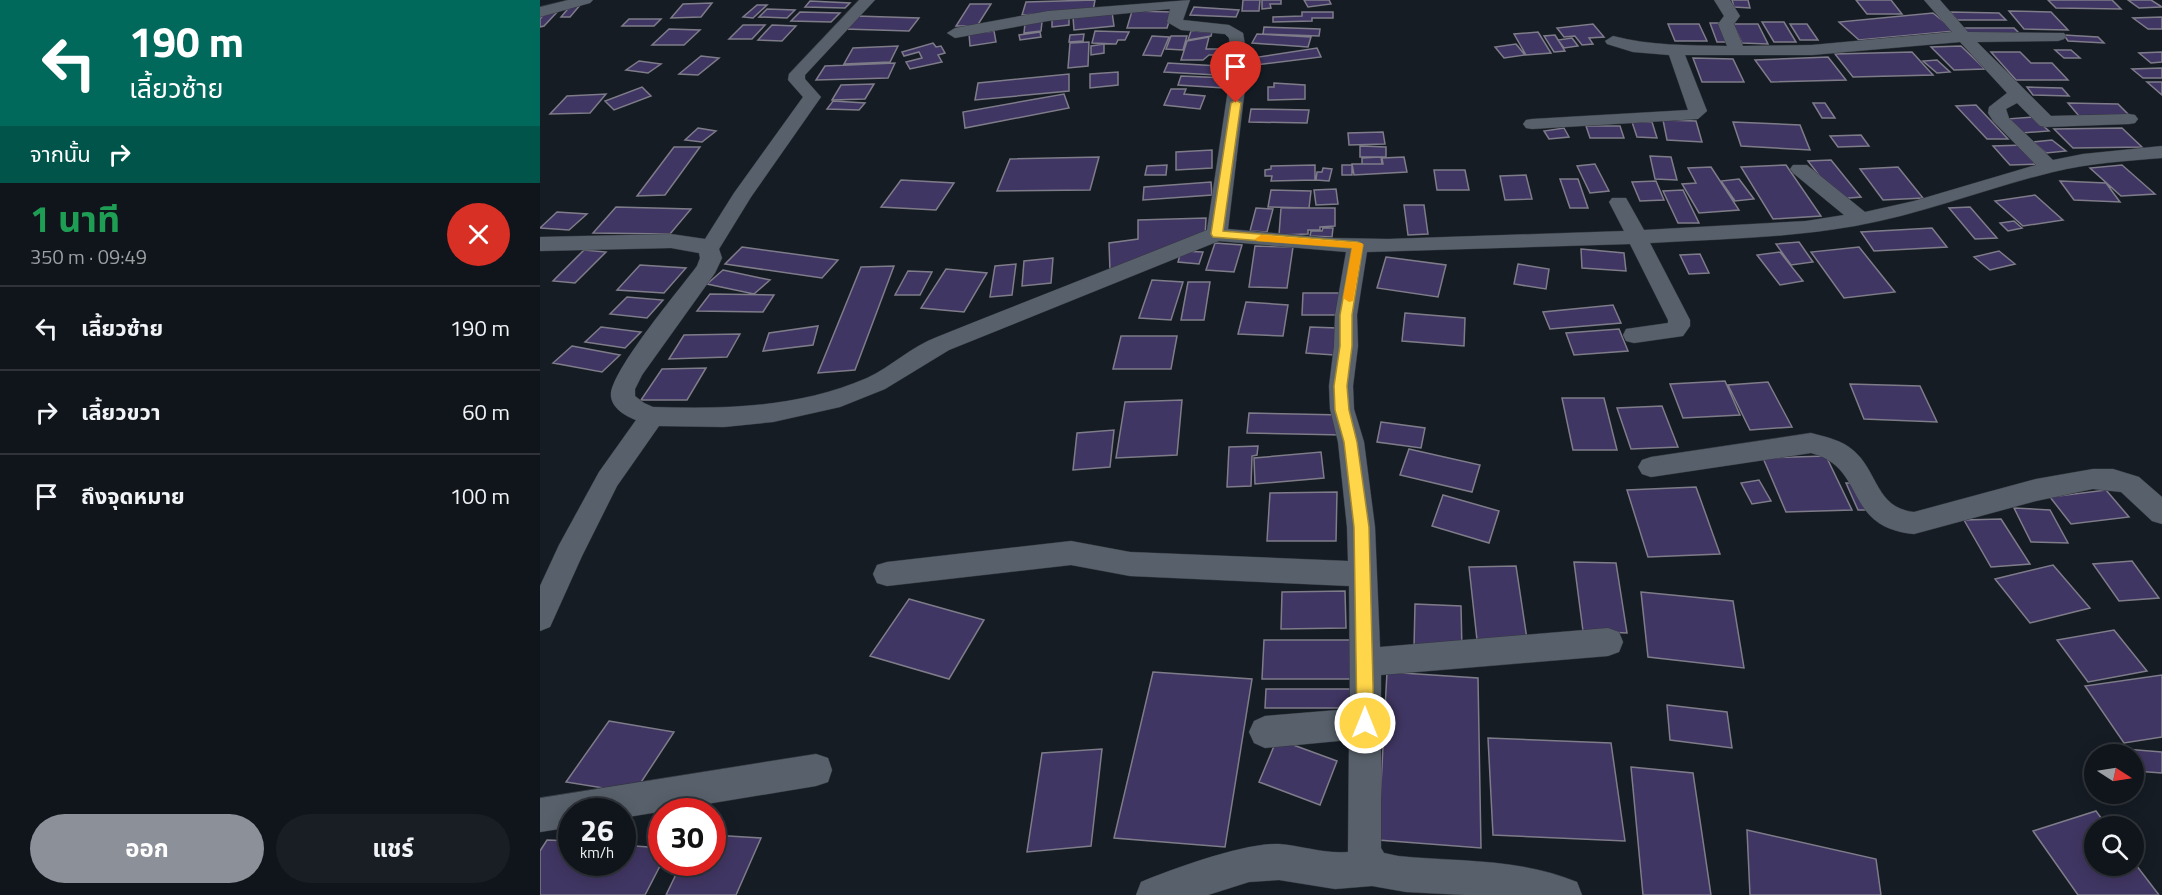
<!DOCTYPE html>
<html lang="th">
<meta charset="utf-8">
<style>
:root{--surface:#10151b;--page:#191e24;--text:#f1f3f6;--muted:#9c9fa3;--line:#30343a;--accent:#8c9099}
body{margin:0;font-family:"Titillium Web","Noto Sans Thai",sans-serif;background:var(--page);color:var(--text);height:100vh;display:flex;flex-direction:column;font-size:22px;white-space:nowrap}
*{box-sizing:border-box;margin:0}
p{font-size:20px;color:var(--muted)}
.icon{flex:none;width:33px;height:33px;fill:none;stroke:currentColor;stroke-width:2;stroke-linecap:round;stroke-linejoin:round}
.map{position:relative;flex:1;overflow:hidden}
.side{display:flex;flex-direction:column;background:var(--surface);width:540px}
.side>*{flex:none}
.banner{background:#00695c;color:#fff;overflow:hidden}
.needle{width:39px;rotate:102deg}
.controls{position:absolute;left:1544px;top:744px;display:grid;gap:12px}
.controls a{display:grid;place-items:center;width:60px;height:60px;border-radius:50%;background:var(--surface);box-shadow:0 3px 15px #0003,0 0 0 2px var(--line);font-size:30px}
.speed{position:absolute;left:18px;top:798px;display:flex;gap:12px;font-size:30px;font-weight:700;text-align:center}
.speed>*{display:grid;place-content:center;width:78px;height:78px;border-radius:50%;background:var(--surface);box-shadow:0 3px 15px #0003,0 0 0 2px var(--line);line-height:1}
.speed small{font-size:15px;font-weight:400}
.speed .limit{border:9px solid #d22;background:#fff;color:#111}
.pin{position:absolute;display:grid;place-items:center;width:51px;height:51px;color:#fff;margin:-62px -26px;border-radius:50% 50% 50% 0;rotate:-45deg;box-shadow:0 0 6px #0007}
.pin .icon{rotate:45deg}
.me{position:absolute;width:66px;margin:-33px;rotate:0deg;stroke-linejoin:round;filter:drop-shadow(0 0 4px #0008)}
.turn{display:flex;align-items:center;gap:21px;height:126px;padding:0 30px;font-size:27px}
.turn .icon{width:78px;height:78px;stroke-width:2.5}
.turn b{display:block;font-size:42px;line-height:51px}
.then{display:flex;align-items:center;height:57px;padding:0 30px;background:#0003;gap:12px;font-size:22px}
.round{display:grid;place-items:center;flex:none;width:63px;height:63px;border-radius:32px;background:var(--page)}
.head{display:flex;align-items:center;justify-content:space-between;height:102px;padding:0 30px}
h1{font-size:36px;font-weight:700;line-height:45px;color:#1e9e55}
.cta{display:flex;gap:12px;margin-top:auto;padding:12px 30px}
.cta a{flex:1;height:69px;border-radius:36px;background:var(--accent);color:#fff;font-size:24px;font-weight:700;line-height:69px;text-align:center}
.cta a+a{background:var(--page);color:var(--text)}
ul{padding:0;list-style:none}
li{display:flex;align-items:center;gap:18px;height:84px;padding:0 30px;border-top:2px solid var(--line)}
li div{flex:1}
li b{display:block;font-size:22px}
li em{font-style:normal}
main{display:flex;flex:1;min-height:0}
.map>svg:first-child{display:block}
</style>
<main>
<section class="side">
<div class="banner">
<div class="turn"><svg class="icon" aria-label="left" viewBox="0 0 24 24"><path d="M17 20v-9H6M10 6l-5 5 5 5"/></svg><div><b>190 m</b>เลี้ยวซ้าย</div></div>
<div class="then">จากนั้น<svg class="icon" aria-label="right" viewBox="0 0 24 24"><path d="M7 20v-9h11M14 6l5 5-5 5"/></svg></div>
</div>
<div class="head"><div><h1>1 นาที</h1><p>350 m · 09:49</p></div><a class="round" style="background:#d93025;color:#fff"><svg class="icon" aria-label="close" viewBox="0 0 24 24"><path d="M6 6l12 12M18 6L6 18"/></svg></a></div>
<ul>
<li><svg class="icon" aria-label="left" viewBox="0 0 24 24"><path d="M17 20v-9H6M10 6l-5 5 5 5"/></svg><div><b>เลี้ยวซ้าย</b></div><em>190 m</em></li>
<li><svg class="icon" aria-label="right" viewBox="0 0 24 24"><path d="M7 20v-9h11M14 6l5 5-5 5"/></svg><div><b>เลี้ยวขวา</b></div><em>60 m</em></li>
<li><svg class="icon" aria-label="arrive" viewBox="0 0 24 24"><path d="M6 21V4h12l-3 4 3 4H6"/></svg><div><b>ถึงจุดหมาย</b></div><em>100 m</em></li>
</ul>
<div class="cta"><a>ออก</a><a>แชร์</a></div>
</section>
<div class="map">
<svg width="1622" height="895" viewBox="0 0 1622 895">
<rect width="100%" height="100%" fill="#151c24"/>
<path fill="#403663" stroke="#7e7c89" stroke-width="1.5" d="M555,0L553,11L482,15L486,2Z
M703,0H720L719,11H702Z
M722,0H741V4H730L731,8L722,9Z
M764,0H789L791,4L768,7Z
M1192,0H1208L1210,8L1194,7Z
M1316,0H1351L1362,14H1327Z
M1508,0H1572L1581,9L1516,8Z
M1588,0H1611L1622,7L1599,8Z
M270,1L310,3L305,8L265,7Z
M172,3L161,17L131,18L143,4Z
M32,4H41L30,17H21Z
M430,4H451L437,26H416Z
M217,5H227L213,18L203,17Z
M654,7L699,10L696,17L650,15Z
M227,9L255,10L247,18L219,17Z
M8,10H19L4,26L0,27V19Z
M592,11L632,12L627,28H587Z
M1469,11L1511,12L1528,30L1484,29Z
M260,12L300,13L291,22L251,21Z
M572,12L574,26L534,30L533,17Z
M762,12H793V18H772V21L733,22V17L762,16Z
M1410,12L1459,13L1466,20H1417Z
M1393,13L1415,31L1319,40L1299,22Z
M316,16L379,18L369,31L305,29Z
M529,17V25L512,27V19Z
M1622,17V29H1608L1593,18Z
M89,19H121L114,26H82Z
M502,22L501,31L484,33L485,23Z
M1222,22H1244L1256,42H1234Z
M1170,23H1179L1186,42H1177Z
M1053,24L1064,37L1049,38L1053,44L1042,45L1035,36L1024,37L1017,28Z
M1128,24H1159L1167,41H1135Z
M1193,24H1218L1228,44L1202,43Z
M1250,24H1267L1278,40H1260Z
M203,25H225L212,39H189Z
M232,25L256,26L242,41L218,40Z
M724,27L780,29L779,36L723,34Z
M1422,28H1474L1480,34H1428Z
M129,29L160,30L144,45H112Z
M454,31L456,42L430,46L429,34Z
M555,31L589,32L585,40H578L576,44L552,43Z
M651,31L672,32L671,36L648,40Z
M500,32L501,37L480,40L479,35Z
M998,32L1011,53L986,55L974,34Z
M544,34L543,41L529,42L530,35Z
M717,34L771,37L768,47L712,43Z
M1015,35L1025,51L1014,52L1004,36Z
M1524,35L1558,37L1564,43L1528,41Z
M612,36L629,37L621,56L603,55Z
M631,36H647L643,50L626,49Z
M669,37L666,49H696L695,55H669L663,60H641L647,41Z
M1032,38L1038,46L1024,48L1018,40Z
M549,42L548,66L528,68L530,43Z
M393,43L396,47L401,46L405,53L398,55L402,62L370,69L366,62L382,58L379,52L364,56L362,52Z
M564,44V53L551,55V46Z
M976,44L985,55L964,58L955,47Z
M358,46L350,62L304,64L313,48Z
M1421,46L1445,69L1414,70L1391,47Z
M777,48L781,57L715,65L712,58Z
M1515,50H1531L1540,58H1524Z
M1372,52L1393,75L1313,77L1295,54Z
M1451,52H1480L1491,63H1512L1528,80H1476Z
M1622,52V62L1611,63L1599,53Z
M161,56L179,58L158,75L139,74Z
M1288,57L1306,80L1231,82L1215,60Z
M1153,58L1193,59L1204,82H1162Z
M1397,60L1410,72L1397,73L1383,61Z
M99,61L121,64L108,73L86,70Z
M355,63L348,78L276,80L285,66Z
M628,63L679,66L676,75L624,72Z
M1622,68V78H1603L1592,69Z
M578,72V85L550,88V74Z
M529,74V91L435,100L438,83Z
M641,76L687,78L684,88L638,85Z
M1607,82H1622V95Z
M734,83L765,85V99L728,100V87H734Z
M334,84L325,99L292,100L301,85Z
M102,87L111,96L74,110L65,101Z
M1487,87L1522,88L1529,96L1493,95Z
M631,89H646L644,94L665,96L660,109L624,105Z
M66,94L50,113L10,114L27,96Z
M524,94L529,108L425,128L423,112Z
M293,101L325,103L319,110L287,109Z
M1273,103H1285L1295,118H1282Z
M1528,103L1578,104L1590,116H1539Z
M1436,105L1468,139H1447L1416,106Z
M711,109L769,110L767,123L709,122Z
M1493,117L1509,131L1482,133L1466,119Z
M1123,120L1156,121L1162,142L1127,140Z
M1092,122H1112L1117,138L1097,137Z
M1193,122L1260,125L1270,150L1201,146Z
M1046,126H1080L1084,138H1050Z
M158,128L176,131L162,142L145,140Z
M1024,128L1029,137L1009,139L1004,131Z
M1582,128L1602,147L1533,148L1514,129Z
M843,132L845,144L809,145L808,133Z
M1321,135L1329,146L1298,147L1290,136Z
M1512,140L1526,151L1506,153L1493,142Z
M1484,145L1501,164L1470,165L1453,146Z
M820,146L846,147V157H820Z
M134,147H160L125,195L97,196Z
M672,150V168L636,170V152Z
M1110,156L1131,157L1137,180L1115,179Z
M559,157L550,190L457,191L470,159Z
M841,157L842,164H822V158Z
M864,157L867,172L814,175L812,164H843L842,158Z
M1291,160L1321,197L1297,199L1268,161Z
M1055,164L1069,191L1050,193L1037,166Z
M627,165L626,175H605L607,166Z
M775,165V180L731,181L732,176H725V170L731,169V166Z
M802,165H812V175H802Z
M1246,165L1281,216L1233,219L1201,167Z
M1582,165L1615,194L1581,196L1550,168Z
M1171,167L1199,210L1159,213L1142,184L1156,183L1148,168Z
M1358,167L1383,198L1343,200L1320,169Z
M783,168L792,169L789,181L776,180L777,172H782Z
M894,170H925L929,190H897Z
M986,175L992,199L965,200L960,176Z
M1020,179H1038L1048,208H1030Z
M1199,179L1214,199L1195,201L1181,181Z
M361,180L414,183L396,210L341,207Z
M1116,181L1124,200L1100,201L1092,182Z
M1520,181L1566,183L1580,202L1534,200Z
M671,182L672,195L603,200L604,187Z
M796,189L798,204L776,205L774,190Z
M731,190L771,191L769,208L728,207Z
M1143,190L1159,223H1138L1123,191Z
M1495,195L1523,220L1483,226L1455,201Z
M864,205H884L888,234L868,235Z
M76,207L151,209L130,234L53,233Z
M1430,207L1457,238L1435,239L1409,208Z
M716,208L733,209L727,232L710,231Z
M741,208H795V226L780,227V230H768V234L739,235Z
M17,212L47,214L29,230L0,228Z
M666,218L665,237L570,271L569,243L598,239V220Z
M1474,221L1482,228L1468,231L1460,223Z
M783,228H793L792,237L770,236L771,231H782Z
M1392,228L1407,247L1334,251L1321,232Z
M1259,242L1273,262L1251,265L1236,244Z
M675,243L702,245L694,272L666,270Z
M715,246L753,247L747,288L709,287Z
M202,247L298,260L282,278L185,264Z
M1319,247L1355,292L1304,298L1271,252Z
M1041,249L1084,253L1086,271L1042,268Z
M44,250L66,252L35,283L13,281Z
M641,251L663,252L659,264L638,262Z
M1459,251L1475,264L1450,270L1434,257Z
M1240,252L1263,281L1240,285L1217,255Z
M1160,254L1169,273L1149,274L1140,255Z
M846,257L906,265L898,297L837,288Z
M513,258L511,283L482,286L484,261Z
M476,264L472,295L450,297L455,266Z
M978,264L1009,269L1006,289L974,284Z
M100,265L146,268L124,293L77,290Z
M354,266L315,370L278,373L321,267Z
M406,269L447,273L424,312L381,308Z
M183,270L230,280L214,294L167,284Z
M368,271L392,272L380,295H355Z
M612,280L643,282L631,320L599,318Z
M648,282H670L664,320H641Z
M763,293H805V315H762Z
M170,294L234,295L223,312L157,311Z
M87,297L123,300L107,318L70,314Z
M706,302L748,305L743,336L698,334Z
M1073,305L1081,323L1010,329L1003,312Z
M865,313L925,318L924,346L862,341Z
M278,326L273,345L223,351L229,333Z
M61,327L101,332L85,348L45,342Z
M770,327L797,328L794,355L766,353Z
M1079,329L1088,351L1034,355L1026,333Z
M200,334L187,357L129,359L144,335Z
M581,336H637L631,369H573Z
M32,346L80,355L62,372L13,363Z
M166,368L147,400H101L122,369Z
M1185,381L1200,415L1143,418L1130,384Z
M1228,382L1252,427L1210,430L1188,385Z
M1310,384L1380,386L1397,422L1324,419Z
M1022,398H1064L1077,450H1033Z
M642,400L637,455L576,458L585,402Z
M1122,406L1138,447L1091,449L1077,408Z
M709,413L803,415L802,435L707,433Z
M841,422L885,428L881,448L837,442Z
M574,430L570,467L533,470L537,433Z
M718,446L717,455L712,456L711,486L687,487L689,447Z
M869,449L940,465L932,492L860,475Z
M781,452L784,478L715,484L714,458Z
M1286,456L1312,510L1246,512L1223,458Z
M1219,480L1231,501L1212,504L1201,483Z
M1306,483H1314L1326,510H1318Z
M1156,487L1180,554L1108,557L1087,490Z
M1566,490L1589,517L1531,524L1510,497Z
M797,492L796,541H727L730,493Z
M903,495L959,511L949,543L892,526Z
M1474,508L1510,510L1528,543L1491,542Z
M1461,519L1490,564L1451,567L1424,520Z
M1592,561L1619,598L1579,601L1553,564Z
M1034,562L1076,563L1087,633L1043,631Z
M1513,565L1550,608L1490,623L1455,579Z
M976,566L987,639L937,640L929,567Z
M805,591L806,628L741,629L742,592Z
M1101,592L1193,601L1204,668L1108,657Z
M369,599L444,620L409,679L330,656Z
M875,604L921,606L922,650L874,648Z
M1574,630L1607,671L1548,682L1517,640Z
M724,640H819V679H722Z
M613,672L712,679L685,847L574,838Z
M847,672L938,678L941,848L838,840Z
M1622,675V737L1584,743L1545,686Z
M726,689H812V708H725Z
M1127,705L1187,712L1192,748L1130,740Z
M69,721L134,732L94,793L26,782Z
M948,738L1071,743L1085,841L953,835Z
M737,739L797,761L780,805L719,782Z
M562,749L551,846L487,852L502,753Z
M1585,749L1622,752V773L1595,771L1593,754H1588Z
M1091,767L1153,773L1171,895H1103Z
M1556,811L1567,826H1554V866H1593V861L1619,895H1538L1493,831Z
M1207,830L1336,859L1341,895H1210Z
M172,835L221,838L196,895H126L142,862H172Z
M7,840L32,841V862H82V845L122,848V862L105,895H0V851Z"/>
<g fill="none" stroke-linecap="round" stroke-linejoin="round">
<defs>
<path id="minor" d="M28,0H53L50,3L0,17V7Z
M319,0H335L265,75V79L281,97L211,197L179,249L182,258L175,273L102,375L95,389V396L104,403L113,407C187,409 257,408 327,378C351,367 372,346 397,337C487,301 577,266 667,230L692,63L689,38L685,34L641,30L627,22L630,9L508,21L415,38L407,33L415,28L508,11L650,0L643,20L689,25L703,33L708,63L688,229L790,238L848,239L1084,231L1069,202L1072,198H1086L1104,230L1266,221L1304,215L1253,173L1250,169L1253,165H1267L1325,212L1374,201L1496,165L1453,121L1448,113L1449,107L1467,93L1420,42L1272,55H1145L1167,111L1158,119L992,129L986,128L983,124L986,120L992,119L1148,110L1129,55L1093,52L1067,44L1065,41L1073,36C1111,46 1148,45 1187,46L1178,24L1184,16L1174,0H1190L1200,16L1194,24L1203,46L1272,45L1412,32L1384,0H1400L1428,32L1524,33L1526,36L1524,39L1518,41L1437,42L1511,116L1589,114L1595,115L1598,119L1595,123L1589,124L1506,127L1500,126L1477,103L1466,109L1469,118L1513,160L1543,154L1622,146V158C1586,161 1549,163 1513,172C1447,188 1383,214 1315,226C1248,238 1178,239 1110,243L1150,320V326L1143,336L1094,343L1086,341L1083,335L1086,329L1128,323V320L1090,244L827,252L817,315L818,346L813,386L814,409L824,442L835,527L840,647L1068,628L1079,632L1083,642L1079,652L1068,656L841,675V848L844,853L858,856C919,862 979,858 1037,882L1042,895H925L866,892L832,886L795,889L739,880L709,882L668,895H596L601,882C635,868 704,843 739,844C763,846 785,854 808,852L809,740L725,748L714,743L709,732L714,721L725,716L810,709L809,586L590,576L531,565L347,586L337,583L333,574L337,565L347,562L531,541L590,552L808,561L807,527L798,442L790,409L789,386L794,346L795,315L806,252L679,241L409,350L345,389L300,407L233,422L184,427L119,426L77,486L42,556L10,627L0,631V586L19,545L59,472L96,420C85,416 72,408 71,396C69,373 140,289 157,266L160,258L159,253L131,248L0,251V237L131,234L165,239L194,193L263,97L248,80L249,74Z
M1271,433C1286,437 1302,440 1314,451C1338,472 1336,508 1374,512L1496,479L1553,469H1573L1599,477L1622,497V524L1612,521L1581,492L1553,489L1496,501L1374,534C1302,527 1328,468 1271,453L1111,477L1102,474L1098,467L1102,460L1111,457Z
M276,754L288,758L292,770L288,782L276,786L82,818V812H32V827L0,832V798Z"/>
</defs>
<use href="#minor" stroke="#35383f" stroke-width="1"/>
<use href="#minor" fill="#58616b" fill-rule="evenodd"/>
</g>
<path fill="#ffd54a" stroke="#a68a30" stroke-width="1.5" d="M696,100L701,103L683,231L818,242L823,245L812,315V346L807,386L809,410L817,442L829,527L834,723L831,728L825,731L819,728L817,723L814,527L804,442L795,410L794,386L800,346V315L812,248L673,237L671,234L691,103Z"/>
<path fill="#f59e0b" d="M721,235L822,243L823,245L813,301L809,302L803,298L812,248L717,241L715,239Z"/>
</svg>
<div class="controls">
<a><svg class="needle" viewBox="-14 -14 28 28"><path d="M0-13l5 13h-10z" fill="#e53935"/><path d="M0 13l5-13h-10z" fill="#9c9fa3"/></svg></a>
<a><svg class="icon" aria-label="search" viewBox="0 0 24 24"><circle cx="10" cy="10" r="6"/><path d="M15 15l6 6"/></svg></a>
</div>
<div class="speed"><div>26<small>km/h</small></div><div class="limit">30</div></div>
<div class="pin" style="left:696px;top:103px;background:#d93025"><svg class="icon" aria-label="arrive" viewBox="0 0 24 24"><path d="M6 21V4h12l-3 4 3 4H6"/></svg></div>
<svg class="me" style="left:825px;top:723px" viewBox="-20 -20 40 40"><circle r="17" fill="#ffd54a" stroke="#fff" stroke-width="3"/><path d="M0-11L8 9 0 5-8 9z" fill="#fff"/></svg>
</div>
</main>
